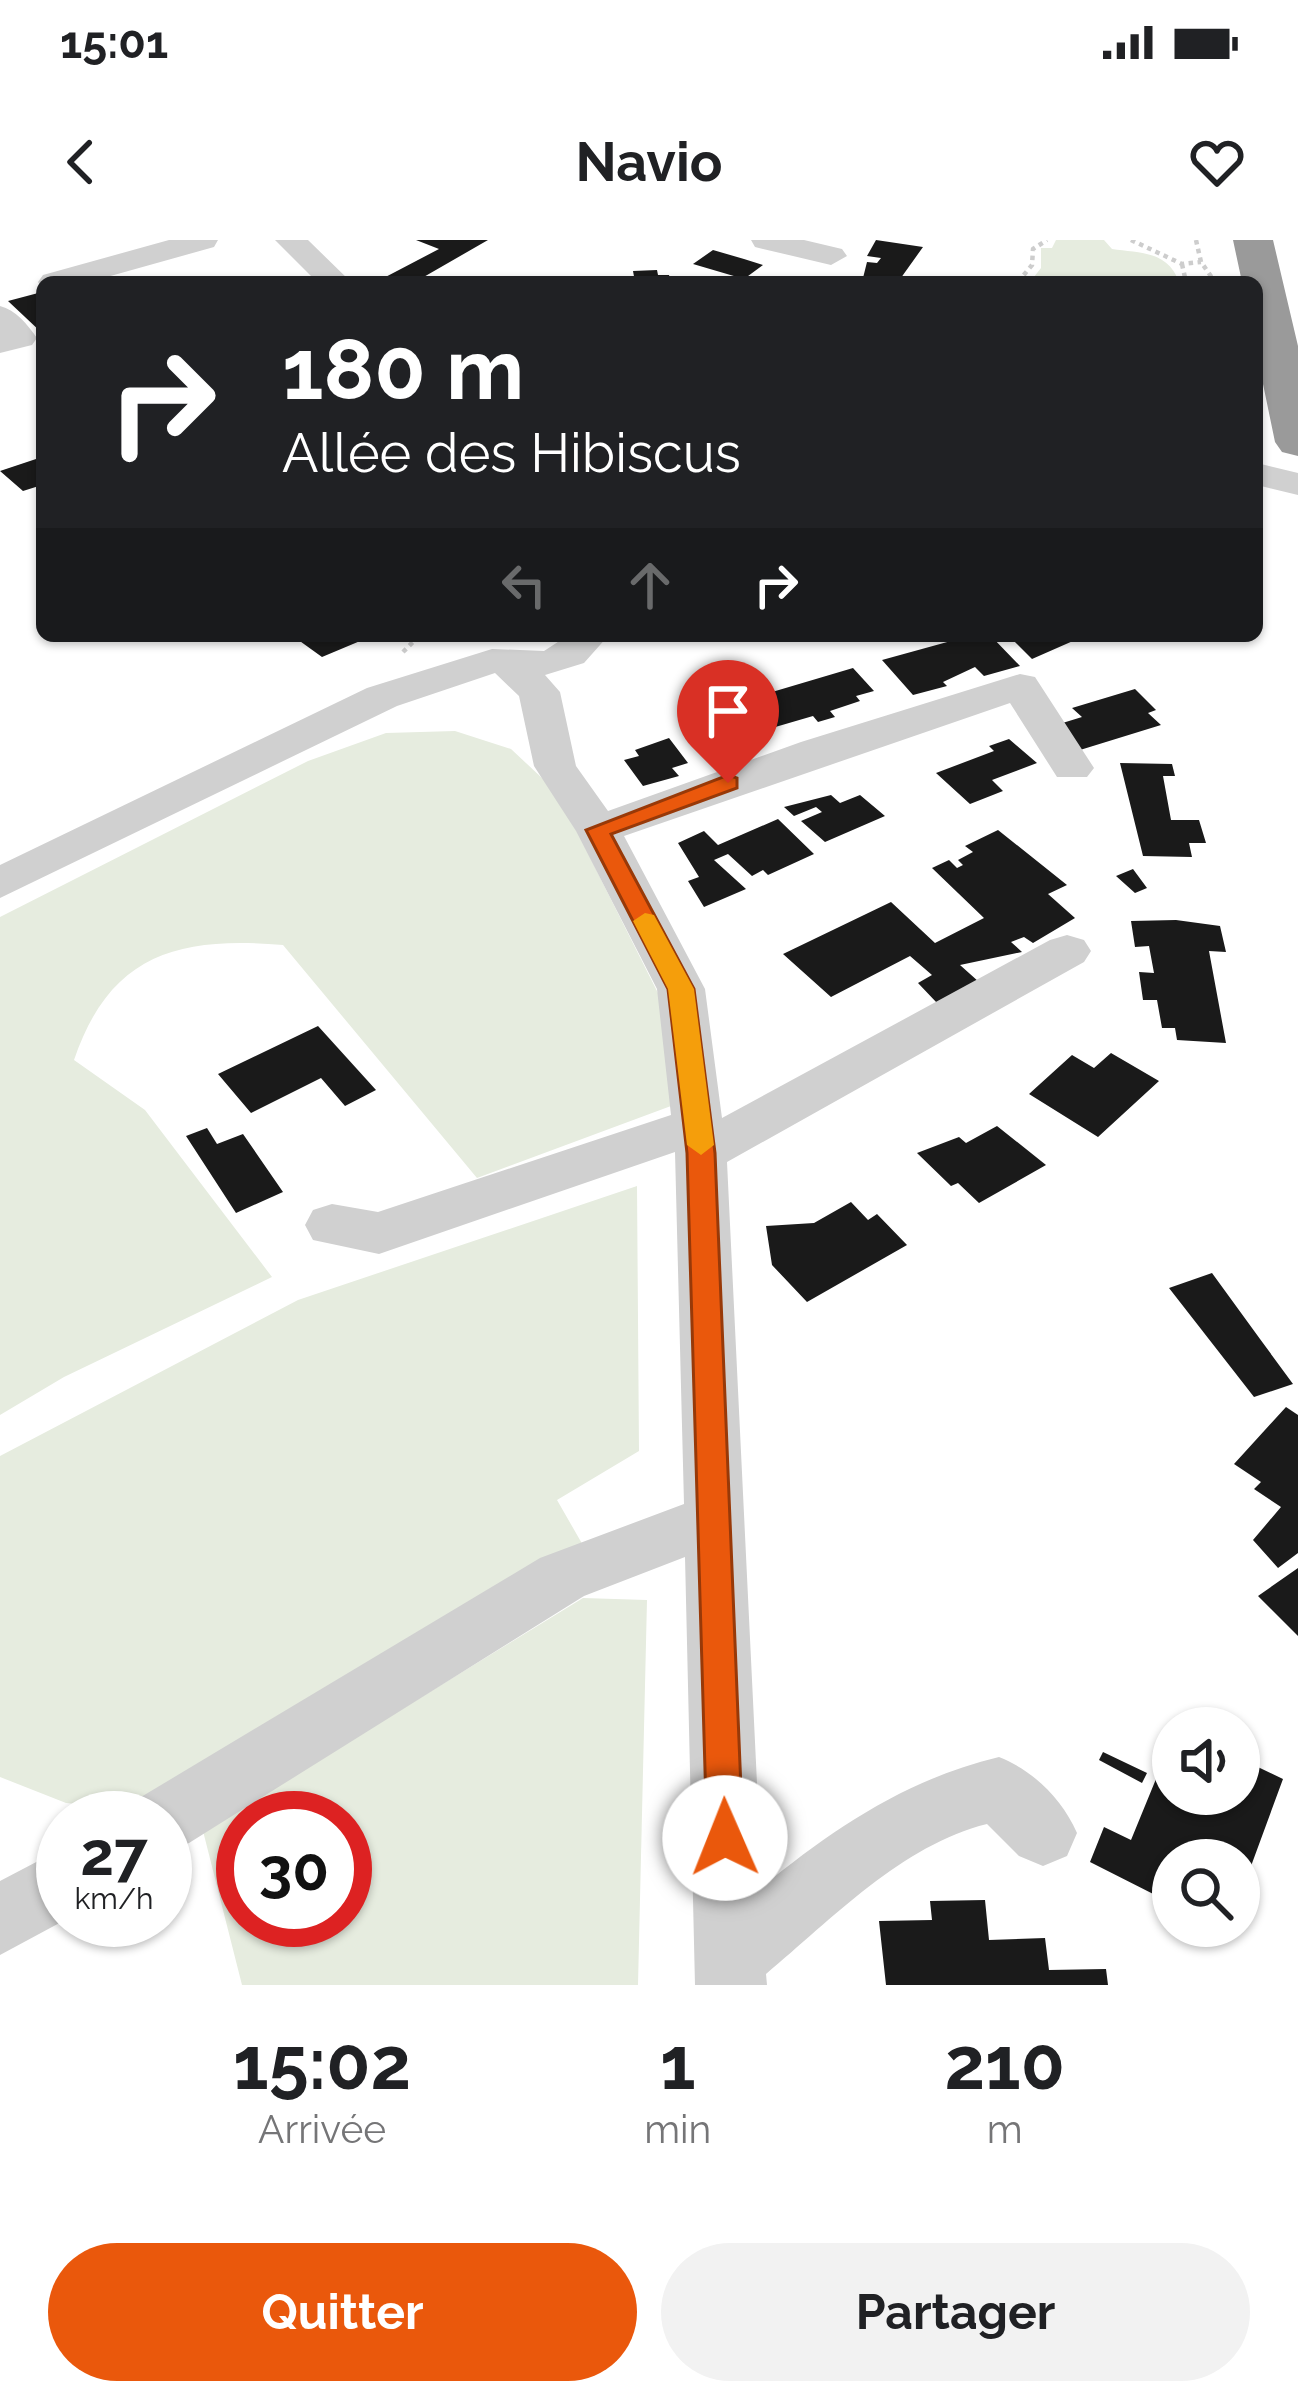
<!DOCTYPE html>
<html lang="fr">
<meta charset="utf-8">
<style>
:root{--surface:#fff;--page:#f2f2f2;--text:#202124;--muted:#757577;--accent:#ea580c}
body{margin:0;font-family:Raleway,sans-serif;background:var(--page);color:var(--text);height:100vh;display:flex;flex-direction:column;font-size:45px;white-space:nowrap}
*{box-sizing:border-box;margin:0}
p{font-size:39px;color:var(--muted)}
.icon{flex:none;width:66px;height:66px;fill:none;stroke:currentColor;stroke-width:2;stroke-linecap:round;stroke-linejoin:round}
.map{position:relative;height:1745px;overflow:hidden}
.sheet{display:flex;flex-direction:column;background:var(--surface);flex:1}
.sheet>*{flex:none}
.top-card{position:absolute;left:36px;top:36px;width:1227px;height:366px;border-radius:18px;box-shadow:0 3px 9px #0004;background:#202124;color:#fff;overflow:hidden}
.fabs{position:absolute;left:1152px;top:1467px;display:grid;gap:24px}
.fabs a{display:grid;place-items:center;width:108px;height:108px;border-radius:50%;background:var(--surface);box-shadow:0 3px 9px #0004;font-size:60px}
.speed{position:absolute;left:36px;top:1551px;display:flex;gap:24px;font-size:60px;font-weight:700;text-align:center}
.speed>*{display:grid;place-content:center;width:156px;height:156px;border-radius:50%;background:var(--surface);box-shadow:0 3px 9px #0004;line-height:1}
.speed small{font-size:30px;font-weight:400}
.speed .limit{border:18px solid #d22;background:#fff;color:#111}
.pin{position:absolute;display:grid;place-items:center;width:102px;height:102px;color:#fff;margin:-123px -51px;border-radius:50% 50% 50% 0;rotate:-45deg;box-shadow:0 0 12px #0007}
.pin .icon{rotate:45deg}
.me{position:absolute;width:132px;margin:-66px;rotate:359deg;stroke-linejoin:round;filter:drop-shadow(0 0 9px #0008)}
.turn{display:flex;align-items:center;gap:42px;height:252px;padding:0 48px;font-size:54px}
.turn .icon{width:156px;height:156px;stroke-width:2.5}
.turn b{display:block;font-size:84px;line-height:102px}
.lanes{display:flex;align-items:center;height:114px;padding:0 48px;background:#0003;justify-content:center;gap:60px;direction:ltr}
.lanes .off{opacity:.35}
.eta{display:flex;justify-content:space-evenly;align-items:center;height:204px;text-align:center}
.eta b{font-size:72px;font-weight:700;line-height:84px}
.cta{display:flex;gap:24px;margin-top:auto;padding:24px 48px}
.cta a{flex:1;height:138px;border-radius:72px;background:var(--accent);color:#fff;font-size:48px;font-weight:700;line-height:138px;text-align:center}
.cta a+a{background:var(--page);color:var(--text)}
.status{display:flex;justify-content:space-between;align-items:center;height:84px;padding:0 60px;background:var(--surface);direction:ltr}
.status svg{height:33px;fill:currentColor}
header{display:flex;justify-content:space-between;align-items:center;height:156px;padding:0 48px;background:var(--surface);font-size:54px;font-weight:700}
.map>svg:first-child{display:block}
</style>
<div class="status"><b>15:01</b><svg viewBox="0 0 49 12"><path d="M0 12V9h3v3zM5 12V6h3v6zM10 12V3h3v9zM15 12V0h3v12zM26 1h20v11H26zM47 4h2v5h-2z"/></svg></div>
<header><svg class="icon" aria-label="back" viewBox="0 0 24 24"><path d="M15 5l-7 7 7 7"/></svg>Navio<svg class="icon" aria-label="heart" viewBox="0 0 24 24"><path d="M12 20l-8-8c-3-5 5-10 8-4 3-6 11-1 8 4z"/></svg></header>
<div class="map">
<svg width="1298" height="1745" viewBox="0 0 1298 1745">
<rect width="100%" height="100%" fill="#fff"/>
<path fill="#e6ecdf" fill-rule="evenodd" d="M1056,0H1104L1112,9C1137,13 1168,10 1179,42H1030L1041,28V8H1052Z
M455,491L511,509L557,552L660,757L671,866L477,938L283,705C178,696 110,714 74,820L145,870L272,1037L64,1137L0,1175V677L308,521L386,493Z
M637,946L639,1211L557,1260L584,1307L145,1570L66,1563L0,1537V1216L298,1060Z
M583,1358L647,1360L638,1745H242L203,1591ZM243,1578H345V1680H243Z"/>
<path fill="#1a1a1a" d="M416,0H488L415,42H376L439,9Z
M876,0L923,7L898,42H862L867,22L877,23L881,18L867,16Z
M713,10L744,19L763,25L744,39L693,24Z
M657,30L658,35H669L671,42H635L633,31Z
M42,52V93L8,61Z
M42,217V245L23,251L0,231Z
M304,396H372L322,417L297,399Z
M969,396H991L1020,426L984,436L975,427L943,442L947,446L913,455L882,420Z
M1019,396H1082V397L1032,419L1011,398Z
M853,428L874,451L856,456L860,461L830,471L835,477L818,482L813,476L765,490L742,461Z
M1135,449L1156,470L1148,473L1161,485L1080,510L1056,485L1082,477L1072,468Z
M733,473L758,503L701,515L687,496L700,492L694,484Z
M669,498L688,523L672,528L679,536L643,546L624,520L639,516L635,510Z
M1009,499L1037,523L992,540L1003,551L970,564L936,533L994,511L989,506Z
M1120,523L1172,524L1175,536H1163L1171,580H1199L1206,603H1189L1192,617L1143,616Z
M831,555L840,563L860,555L885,576L825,602L801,581L822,572L816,567L794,576L784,567Z
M778,579L814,614L768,635L763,630L752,636L728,614L714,620L746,649L704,667L688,641L699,637L678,603L704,591L718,605Z
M998,590L1067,645L1048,654L1075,678L1033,703L1024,697L1011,702L1022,712L960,725L979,742L937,763L918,743L932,735L910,716L831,757L783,714L891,662L935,703L984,678L932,628L949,620L957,628L963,625L958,620L973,612L965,606Z
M1133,629L1147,648L1135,653L1116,636Z
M1176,680L1220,686L1226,712L1209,711L1226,803L1177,800L1175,788H1162L1157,760H1143L1139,732L1154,733L1149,706L1135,707L1131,681Z
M318,786L376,850L345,866L321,838L251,873L218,834Z
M1111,813L1159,841L1098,897L1029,854L1072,815L1094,828Z
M997,886L1046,925L979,963L958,943L951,946L917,913L959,897L966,903Z
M207,888L217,904L243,894L283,952L236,973L186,896Z
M851,962L868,980L877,974L907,1005L807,1062L772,1025L766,986L814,983Z
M1212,1033L1260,1099L1293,1144L1254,1157L1169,1048Z
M1286,1167L1298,1175V1313L1278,1328L1253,1300L1281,1267L1254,1249L1261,1242L1234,1224Z
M1298,1328V1396L1258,1356Z
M1103,1512L1147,1533L1142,1543L1099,1520Z
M1239,1518L1283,1539L1240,1656L1239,1620H1173V1664L1090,1622L1104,1587L1131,1600L1156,1539L1165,1543L1173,1522V1554H1239Z
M985,1660L989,1700L1045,1698L1049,1730L1106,1729L1108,1745H886L879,1681L932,1680L930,1661Z"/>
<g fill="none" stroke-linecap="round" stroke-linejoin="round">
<path stroke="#cdcdcd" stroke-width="4.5" stroke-dasharray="4.5 4.5" stroke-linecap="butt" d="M1131,0L1182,24L1201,22
M1196,0L1201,22L1215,42
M1182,24L1186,42
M1018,42L1032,25L1033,9L1047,0
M403,412L419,396"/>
<path fill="#d0d0d0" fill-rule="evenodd" d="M169,0H218L214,7L89,42H42V48L38,42L43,35Z
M275,0H308L351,42H317Z
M751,0H804L842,9L847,16L831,25L755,7Z
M0,66C16,70 27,84 37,98L32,105L0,113Z
M1298,109V129L1257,146V121Z
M1257,223L1298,233V255L1257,245Z
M567,396H608L584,423L545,435L560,452L576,526L608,571L801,502L1020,434L1035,437L1094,528L1087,537H1057L1010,463L624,596L705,749L722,878L1050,700L1067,695L1084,700L1091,711L1084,722L727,922L762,1647C834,1588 907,1539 999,1517C1034,1531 1062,1559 1077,1593L1067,1616L1043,1626L1019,1616L987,1584C902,1605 832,1679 766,1734L767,1745H695L685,1317L584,1356L189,1603L165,1613V1578H132L141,1557L540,1318L684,1264L675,912L379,1014L313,1000L305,985L313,970L332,964L378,972L671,875L657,749L576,591L534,526L519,456L495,433L397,466L0,658V625L367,448L492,409L544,411Z
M63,1608L65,1680L0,1715V1641Z"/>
<path fill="#9a9a9a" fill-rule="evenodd" d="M1233,0H1273L1298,106V216L1282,212L1275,202L1257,115V42H1242Z"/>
</g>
<path fill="#ea580c" stroke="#983908" stroke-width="3" d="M728,535L737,538V548L611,594L694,749L715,913L743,1598L738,1610L725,1615L712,1610L707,1598L687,913L668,749L586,590Z"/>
<path fill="#f59e0b" d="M645,673L654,675L694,749L714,905L701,915L687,905L668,749L633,681Z"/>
</svg>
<div class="fabs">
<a><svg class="icon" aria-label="sound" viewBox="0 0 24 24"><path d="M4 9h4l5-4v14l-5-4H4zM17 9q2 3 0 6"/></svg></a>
<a><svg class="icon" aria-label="search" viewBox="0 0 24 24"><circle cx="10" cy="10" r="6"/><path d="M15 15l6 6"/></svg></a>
</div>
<div class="speed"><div>27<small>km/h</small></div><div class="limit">30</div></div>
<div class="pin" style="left:728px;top:543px;background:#d93025"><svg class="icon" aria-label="arrive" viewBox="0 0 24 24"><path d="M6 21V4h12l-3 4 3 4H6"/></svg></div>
<svg class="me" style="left:725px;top:1598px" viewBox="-20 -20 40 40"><circle r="19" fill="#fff"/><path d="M0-13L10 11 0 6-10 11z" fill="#ea580c"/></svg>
<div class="top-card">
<div class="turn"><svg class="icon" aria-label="right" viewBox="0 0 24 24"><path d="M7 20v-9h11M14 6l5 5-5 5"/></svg><div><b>180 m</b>Allée des Hibiscus</div></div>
<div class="lanes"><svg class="icon off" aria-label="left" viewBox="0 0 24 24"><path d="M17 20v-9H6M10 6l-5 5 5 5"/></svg><svg class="icon off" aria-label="ahead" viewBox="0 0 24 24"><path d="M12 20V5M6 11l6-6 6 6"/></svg><svg class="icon" aria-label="right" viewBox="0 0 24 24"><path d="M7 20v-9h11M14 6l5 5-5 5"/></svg></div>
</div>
</div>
<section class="sheet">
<div class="eta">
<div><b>15:02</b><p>Arrivée</p></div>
<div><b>1</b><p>min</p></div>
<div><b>210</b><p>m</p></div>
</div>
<div class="cta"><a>Quitter</a><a>Partager</a></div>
</section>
